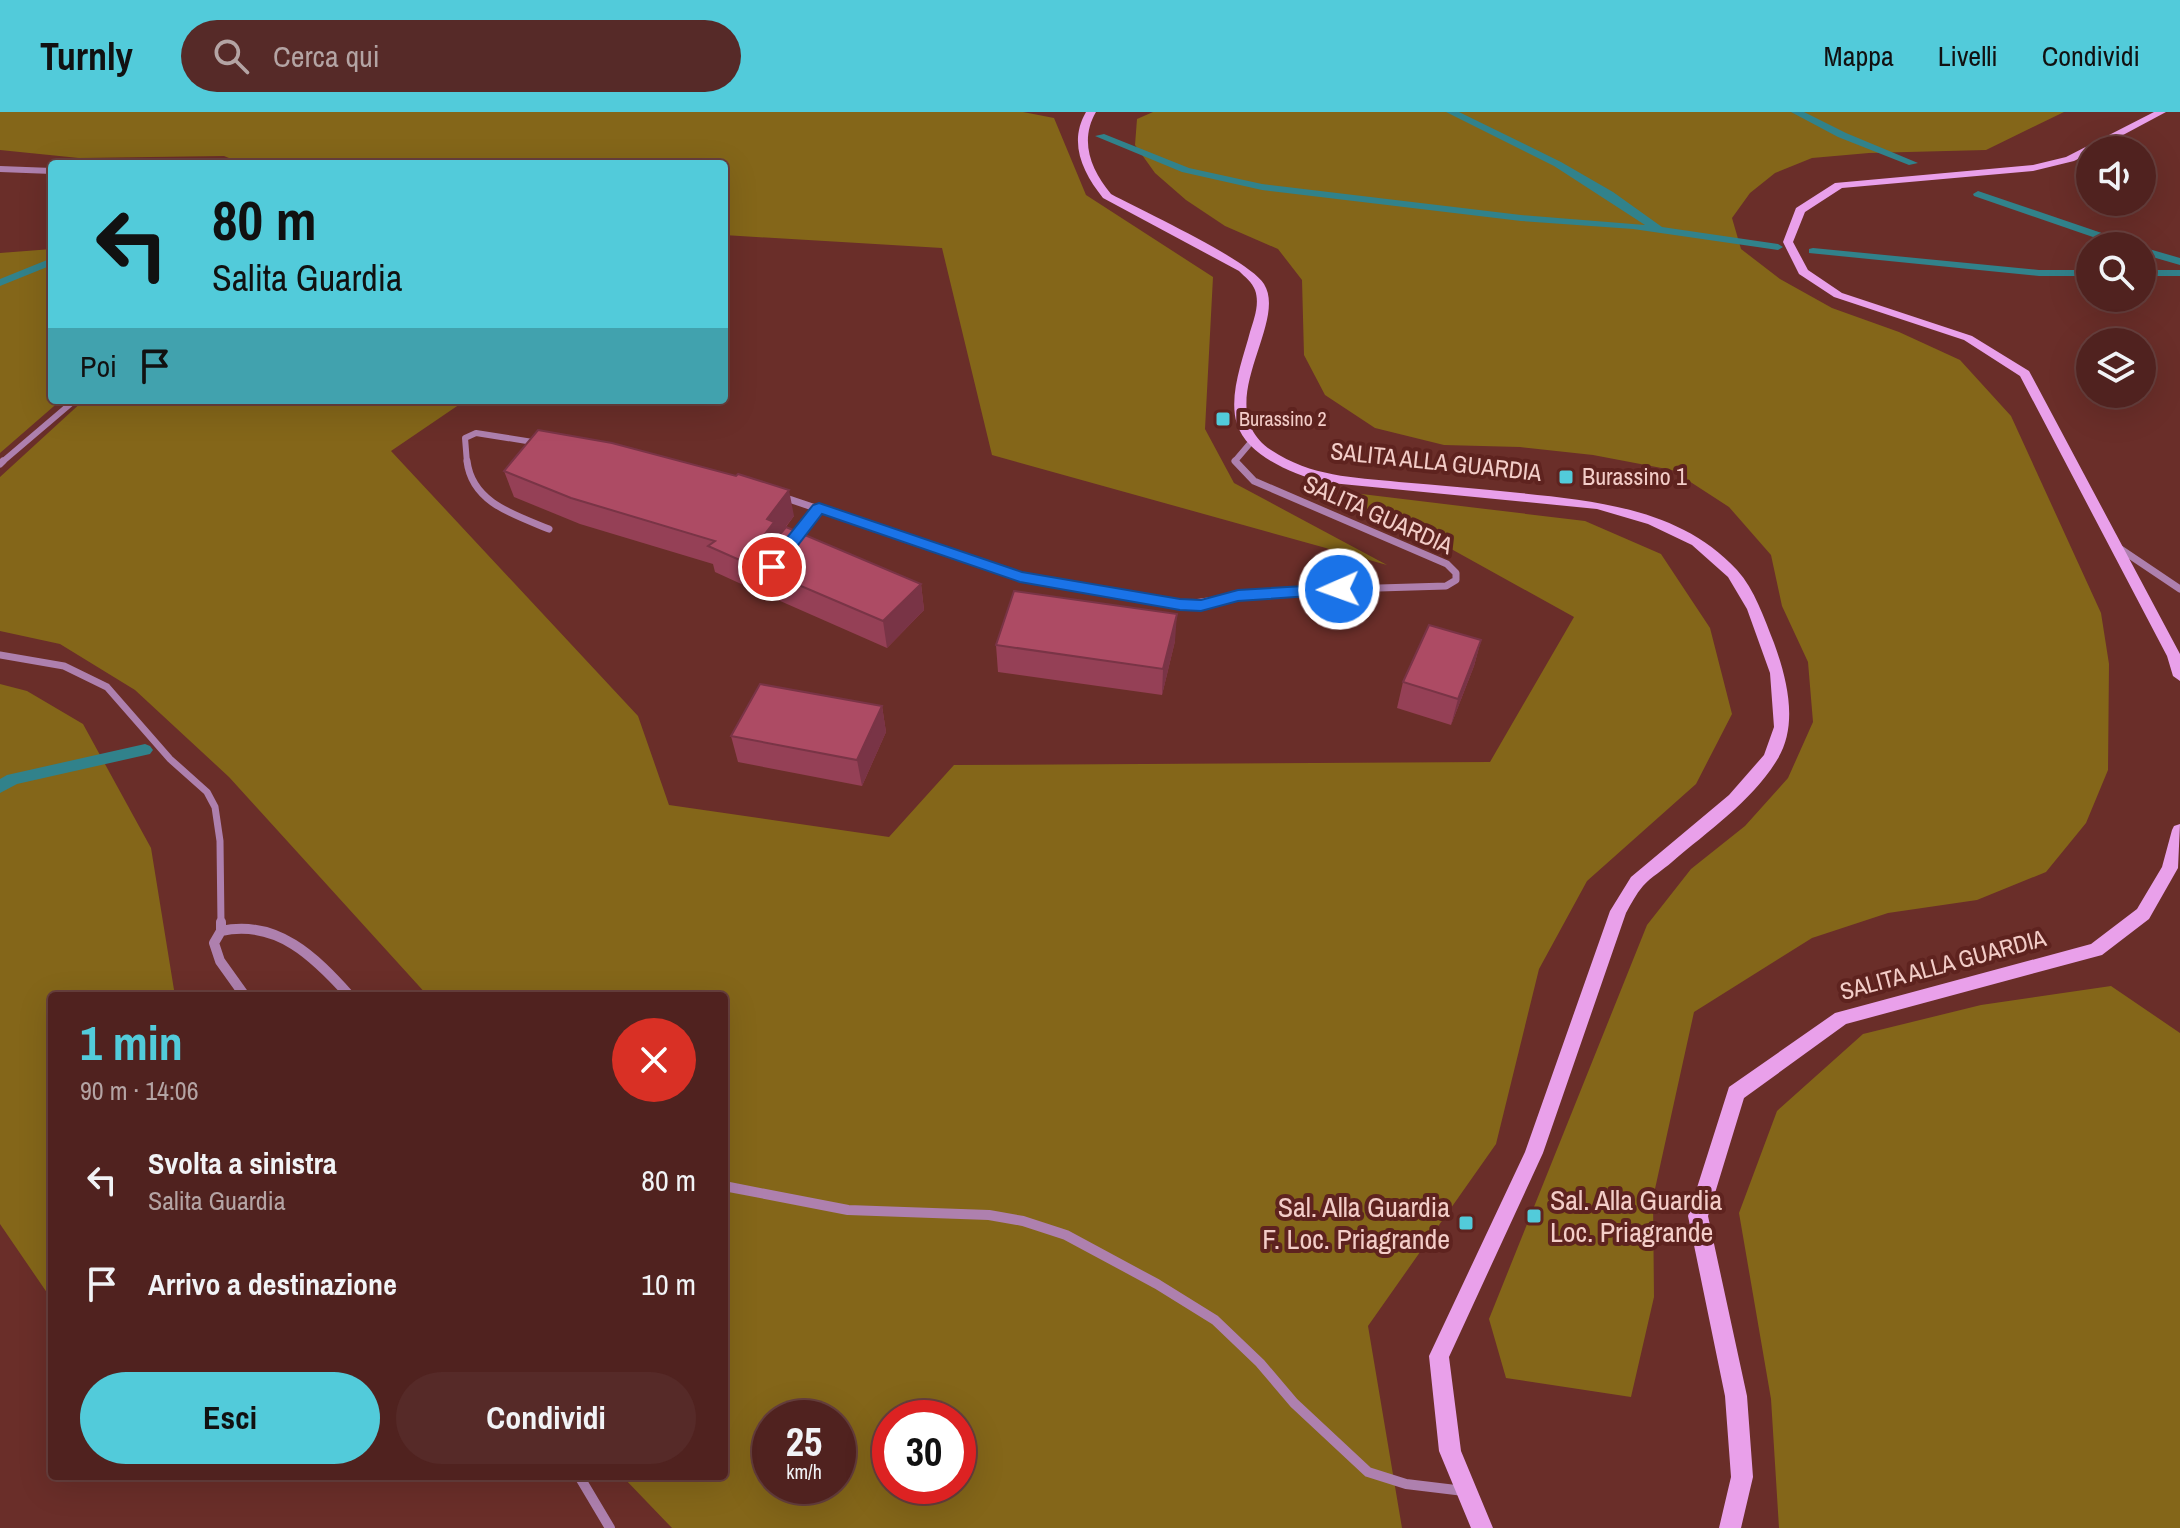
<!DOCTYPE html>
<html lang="it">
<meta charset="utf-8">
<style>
:root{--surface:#50221f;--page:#562a28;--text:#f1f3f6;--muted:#b4a4a4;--line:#673f3d;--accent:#52cbda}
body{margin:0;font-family:"Archivo Narrow",sans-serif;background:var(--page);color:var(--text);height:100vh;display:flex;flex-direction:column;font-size:30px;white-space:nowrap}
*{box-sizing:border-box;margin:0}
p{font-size:26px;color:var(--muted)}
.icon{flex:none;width:44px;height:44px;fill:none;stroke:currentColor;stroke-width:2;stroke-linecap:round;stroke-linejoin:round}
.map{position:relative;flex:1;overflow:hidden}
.panel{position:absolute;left:48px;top:880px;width:680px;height:488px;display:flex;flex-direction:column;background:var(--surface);border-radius:8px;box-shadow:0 8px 32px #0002,0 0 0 2px var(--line)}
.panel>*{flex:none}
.top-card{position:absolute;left:48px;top:48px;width:680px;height:244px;border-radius:8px;box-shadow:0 8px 32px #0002,0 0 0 2px var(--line);background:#52cbda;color:#111;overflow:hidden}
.buttons{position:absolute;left:2076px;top:24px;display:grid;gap:16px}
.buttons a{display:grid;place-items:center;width:80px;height:80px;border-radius:50%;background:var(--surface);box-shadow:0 8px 32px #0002,0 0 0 2px var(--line);font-size:40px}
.speed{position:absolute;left:752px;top:1288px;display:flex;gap:16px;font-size:40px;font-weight:700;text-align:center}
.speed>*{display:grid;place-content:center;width:104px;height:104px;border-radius:50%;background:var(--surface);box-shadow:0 8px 32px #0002,0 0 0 2px var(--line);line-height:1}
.speed small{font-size:20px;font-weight:400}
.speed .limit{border:12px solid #d22;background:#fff;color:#111}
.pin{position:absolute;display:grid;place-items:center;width:68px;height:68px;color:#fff;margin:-34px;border:4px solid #fff;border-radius:50%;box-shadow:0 2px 8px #0007}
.me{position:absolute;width:88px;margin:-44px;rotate:268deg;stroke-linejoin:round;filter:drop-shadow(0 0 6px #0008)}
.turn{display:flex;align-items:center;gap:28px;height:168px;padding:0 32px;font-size:36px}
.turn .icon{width:104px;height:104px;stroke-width:2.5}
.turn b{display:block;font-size:56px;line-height:68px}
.then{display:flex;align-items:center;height:76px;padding:0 32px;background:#0003;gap:16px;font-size:30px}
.round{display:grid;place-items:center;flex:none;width:84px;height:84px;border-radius:42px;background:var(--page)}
.headline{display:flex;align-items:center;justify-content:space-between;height:136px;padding:0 32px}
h1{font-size:48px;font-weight:800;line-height:60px;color:var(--accent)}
.primary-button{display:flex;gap:16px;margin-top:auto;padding:16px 32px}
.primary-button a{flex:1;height:92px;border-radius:48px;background:var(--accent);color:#111;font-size:32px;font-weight:800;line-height:92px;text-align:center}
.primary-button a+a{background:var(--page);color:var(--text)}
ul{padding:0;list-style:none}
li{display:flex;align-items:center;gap:24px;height:104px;padding:0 32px}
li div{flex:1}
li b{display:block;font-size:30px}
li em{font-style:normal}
header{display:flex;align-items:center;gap:48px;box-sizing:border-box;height:112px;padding:0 40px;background:var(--accent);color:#111}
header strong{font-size:38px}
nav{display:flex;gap:44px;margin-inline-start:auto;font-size:28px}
.search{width:560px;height:72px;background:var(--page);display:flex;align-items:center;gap:20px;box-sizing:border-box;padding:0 28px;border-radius:44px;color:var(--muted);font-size:30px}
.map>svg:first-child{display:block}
</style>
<header>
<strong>Turnly</strong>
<div class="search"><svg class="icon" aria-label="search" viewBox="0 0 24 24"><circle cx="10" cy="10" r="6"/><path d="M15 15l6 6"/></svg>Cerca qui</div>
<nav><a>Mappa</a><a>Livelli</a><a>Condividi</a></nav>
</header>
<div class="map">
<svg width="2180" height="1416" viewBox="0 0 2180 1416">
<rect width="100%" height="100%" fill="#6a2e29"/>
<path fill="#846619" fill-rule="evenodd" d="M0,0H1023L1054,6L1086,83L1213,165L1205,317L1234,371L1387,453L992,343L942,136L724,123V52H244L224,44L79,46L0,38Z
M1153,0H2064L1986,38L1869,41L1812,46L1775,61L1750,81L1732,106L1741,137L1780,167L1832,196L1899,220L1960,248L2011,304L2101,501L2109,552L2108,658L2086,711L2046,760L1977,788L1888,801L1812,826L1694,900L1653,1086L1654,1185L1631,1285L1506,1266L1489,1207L1647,813L1691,757L1745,714L1788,666L1813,610L1808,550L1782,494L1771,443L1729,395L1672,358L1593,343L1520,335L1444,333L1375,316L1325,283L1304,243L1302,168L1278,137L1225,114L1186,88L1155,61L1135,33L1137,7Z
M52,137V288H61L0,341V141Z
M84,288H466L391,339L638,604L669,693L889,725L954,653L1490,650L1574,505L1435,428L1341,397L1345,380L1585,409L1661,442L1710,516L1732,602L1696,672L1587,769L1539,857L1496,1032L1368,1214L1402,1416H672L622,1364H724V884H428L229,665L135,578L60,532L0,519V365ZM770,1306H838V1374H770ZM890,1306H958V1374H890Z
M0,572L27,579L83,612L151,736L175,884H52V1188L0,1112Z
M2111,874L2180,921V1416H1779L1771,1287L1739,1101L1777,999L1863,922L1981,893Z"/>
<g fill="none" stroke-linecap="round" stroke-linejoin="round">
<path fill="#31828b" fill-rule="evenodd" d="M1446,0H1459L1561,50L1613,80L1662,115L1778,132L1783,135L1778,138L1633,117L1521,109L1262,78L1182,60L1095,24L1104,22L1189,56L1262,72L1521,103L1645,113L1554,54Z
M1791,0H1804L1846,21L1918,51L1909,53L1838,25Z
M1978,79L2134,132L2135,134H2119L1974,84L1973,82Z
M2142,135L2180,146V153L2142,142Z
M1813,136L2039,158H2090V164H2039L1809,141V137Z
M52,146V153L0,174V167Z
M2142,158H2180V164H2142Z
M145,632L150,634L153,638L150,642L17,672L0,681V667L7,663Z"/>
<path stroke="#ae80ae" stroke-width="6" d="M0,57L52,59
M1,351L75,288
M467,351L465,326L476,321L539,331
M1237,351L1235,349L1252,329"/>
<path stroke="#ae80ae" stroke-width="7" d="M467,349C472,391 515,403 549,417
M0,352L3,349
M783,385L1020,465L1180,493L1278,479L1446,474L1456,468V461L1447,452L1254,369L1235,349
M795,427L819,396
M2119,436L2180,477
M0,543L64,554L107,575L170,647L207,680L215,695L220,729L221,812"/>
<path stroke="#ae80ae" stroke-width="10" d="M221,819V810
M245,884L220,849L214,831L221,819C277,807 315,845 350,884
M724,1074L848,1098L989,1103L1023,1109L1066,1123L1157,1172L1215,1208L1260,1251L1294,1291L1368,1360L1406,1372L1464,1379
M579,1364L610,1416"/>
<path fill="#e9a0ea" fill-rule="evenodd" d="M1086,0H1096C1079,29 1091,58 1111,82C1142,99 1248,147 1264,172C1289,212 1208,295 1271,338C1312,365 1352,365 1399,370C1440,373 1480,377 1520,381C1597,389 1681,397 1737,458C1755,478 1764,506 1774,531C1787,567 1799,613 1777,648C1752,689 1708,719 1672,750C1663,758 1651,765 1643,774C1636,782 1631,792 1626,801L1543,1041L1449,1245L1461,1339L1493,1416H1471L1439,1339L1429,1244L1525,1040L1610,799L1631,765L1729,683L1764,643L1774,615L1770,561L1747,497L1728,465L1692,433L1648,412L1597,397L1321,370C1292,361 1247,344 1237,312C1228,284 1243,247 1250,220C1254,207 1260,192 1255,178C1252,170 1245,165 1239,159L1103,86C1083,61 1068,31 1086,0Z
M2154,0H2166L2095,38H2090V41L2074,49L2033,59L1842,76L1805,100L1793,130L1808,158L1842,181L1972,224L2029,259L2180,542V569L2173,564L2167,544L2020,264L1964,228L1834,185L1799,162L1783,130L1796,96L1835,71L2033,53L2066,45Z
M2180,712L2178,756L2149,807L2102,843L1846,912L1744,986L1708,1104L1747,1284L1753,1365L1741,1416H1719L1731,1365L1725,1284L1688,1104L1729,975L1835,901L2091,832L2137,797L2162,755L2172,718L2174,714Z"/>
</g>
<path fill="#954056" d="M504,359L736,364L794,404L780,423L921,472L924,498L887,536L760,480L757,466L750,476L715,460L713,452L580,412L514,385Z
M1481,528L1474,554L1451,613L1397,596L1403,570Z
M1175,529L1162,583L998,560L996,533Z
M882,594L886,620L862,674L738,650L731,624Z"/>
<path fill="#793446" d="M789,378L794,404L754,454L757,466L750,476L744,450L767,407Z
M921,472L924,498L887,536L883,509Z
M1177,502L1175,529L1162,583L1163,557Z
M1481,528L1474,554L1451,613L1458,587Z
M882,594L886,620L862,674L857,648Z"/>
<path fill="#ad4b64" stroke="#793446" stroke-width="2" d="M538,318L612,331L736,364L738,362L789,378L767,407L774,410L744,450L708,434L715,429L571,386L504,359Z
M786,415L921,472L883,509L754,454Z
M1014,479L1177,502L1163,557L996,533Z
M1429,513L1481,528L1458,587L1403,570Z
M760,572L882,594L857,648L731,624Z"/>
<path fill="#1a73e8" stroke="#114b97" stroke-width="2" d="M819,391L1022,460L1180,487L1201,488L1238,478L1339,472L1347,477L1339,482L1238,489L1201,499L1180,498L1020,470L822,402L778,459H766V452L813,393Z"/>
<g fill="#52cbda" stroke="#5e231f" stroke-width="3">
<rect x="1215" y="299" width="16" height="16" rx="4"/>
<rect x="1558" y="357" width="16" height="16" rx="4"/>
<rect x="1526" y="1096" width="16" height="16" rx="4"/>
<rect x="1458" y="1103" width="16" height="16" rx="4"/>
</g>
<g text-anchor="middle" stroke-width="8" stroke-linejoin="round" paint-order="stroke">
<g font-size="20" fill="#f3cdc8" stroke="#5e231f" text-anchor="start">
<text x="1239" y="314">Burassino 2</text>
</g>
<g font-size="24" fill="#f3cdc8" stroke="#5e231f">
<text transform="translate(1436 350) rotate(6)" y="8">SALITA ALLA GUARDIA</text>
<text transform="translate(1378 403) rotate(24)" y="8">SALITA GUARDIA</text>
<text transform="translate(1943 853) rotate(-15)" y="8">SALITA ALLA GUARDIA</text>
</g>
<g font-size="24" fill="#f3cdc8" stroke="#5e231f" text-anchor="start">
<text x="1582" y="373">Burassino 1</text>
</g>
<g font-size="28" fill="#f3cdc8" stroke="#5e231f" text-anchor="start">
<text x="1550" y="1098">Sal. Alla Guardia<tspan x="1550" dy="32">Loc. Priagrande</tspan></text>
<text x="1450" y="1105" text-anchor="end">Sal. Alla Guardia<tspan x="1450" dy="32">F. Loc. Priagrande</tspan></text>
</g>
</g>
</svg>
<div class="buttons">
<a><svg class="icon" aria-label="sound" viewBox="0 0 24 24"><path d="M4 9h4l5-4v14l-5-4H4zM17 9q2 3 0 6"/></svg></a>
<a><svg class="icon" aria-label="search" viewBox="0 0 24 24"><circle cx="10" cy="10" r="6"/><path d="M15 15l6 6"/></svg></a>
<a><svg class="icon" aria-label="layers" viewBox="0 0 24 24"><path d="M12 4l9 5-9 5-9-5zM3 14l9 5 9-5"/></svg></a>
</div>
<div class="speed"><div>25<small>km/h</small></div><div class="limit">30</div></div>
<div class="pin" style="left:772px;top:455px;background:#d93025"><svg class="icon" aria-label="arrive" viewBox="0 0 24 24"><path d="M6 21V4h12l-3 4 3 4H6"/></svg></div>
<svg class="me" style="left:1339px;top:477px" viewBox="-20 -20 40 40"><circle r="17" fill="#1a73e8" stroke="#fff" stroke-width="3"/><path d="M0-11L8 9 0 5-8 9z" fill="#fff"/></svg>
<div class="top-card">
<div class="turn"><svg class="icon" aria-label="left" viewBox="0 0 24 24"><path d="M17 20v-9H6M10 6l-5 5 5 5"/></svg><div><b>80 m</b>Salita Guardia</div></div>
<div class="then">Poi<svg class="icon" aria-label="arrive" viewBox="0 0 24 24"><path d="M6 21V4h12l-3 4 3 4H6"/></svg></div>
</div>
<section class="panel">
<div class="headline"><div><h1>1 min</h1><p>90 m · 14:06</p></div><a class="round" style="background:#d93025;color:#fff"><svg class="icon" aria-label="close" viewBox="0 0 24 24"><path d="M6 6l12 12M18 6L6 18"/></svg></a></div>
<ul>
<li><svg class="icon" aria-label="left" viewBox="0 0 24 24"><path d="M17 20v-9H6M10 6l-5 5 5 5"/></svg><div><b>Svolta a sinistra</b><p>Salita Guardia</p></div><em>80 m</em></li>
<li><svg class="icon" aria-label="arrive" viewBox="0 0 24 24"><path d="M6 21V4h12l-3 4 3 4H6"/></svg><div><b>Arrivo a destinazione</b></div><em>10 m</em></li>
</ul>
<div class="primary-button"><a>Esci</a><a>Condividi</a></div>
</section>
</div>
